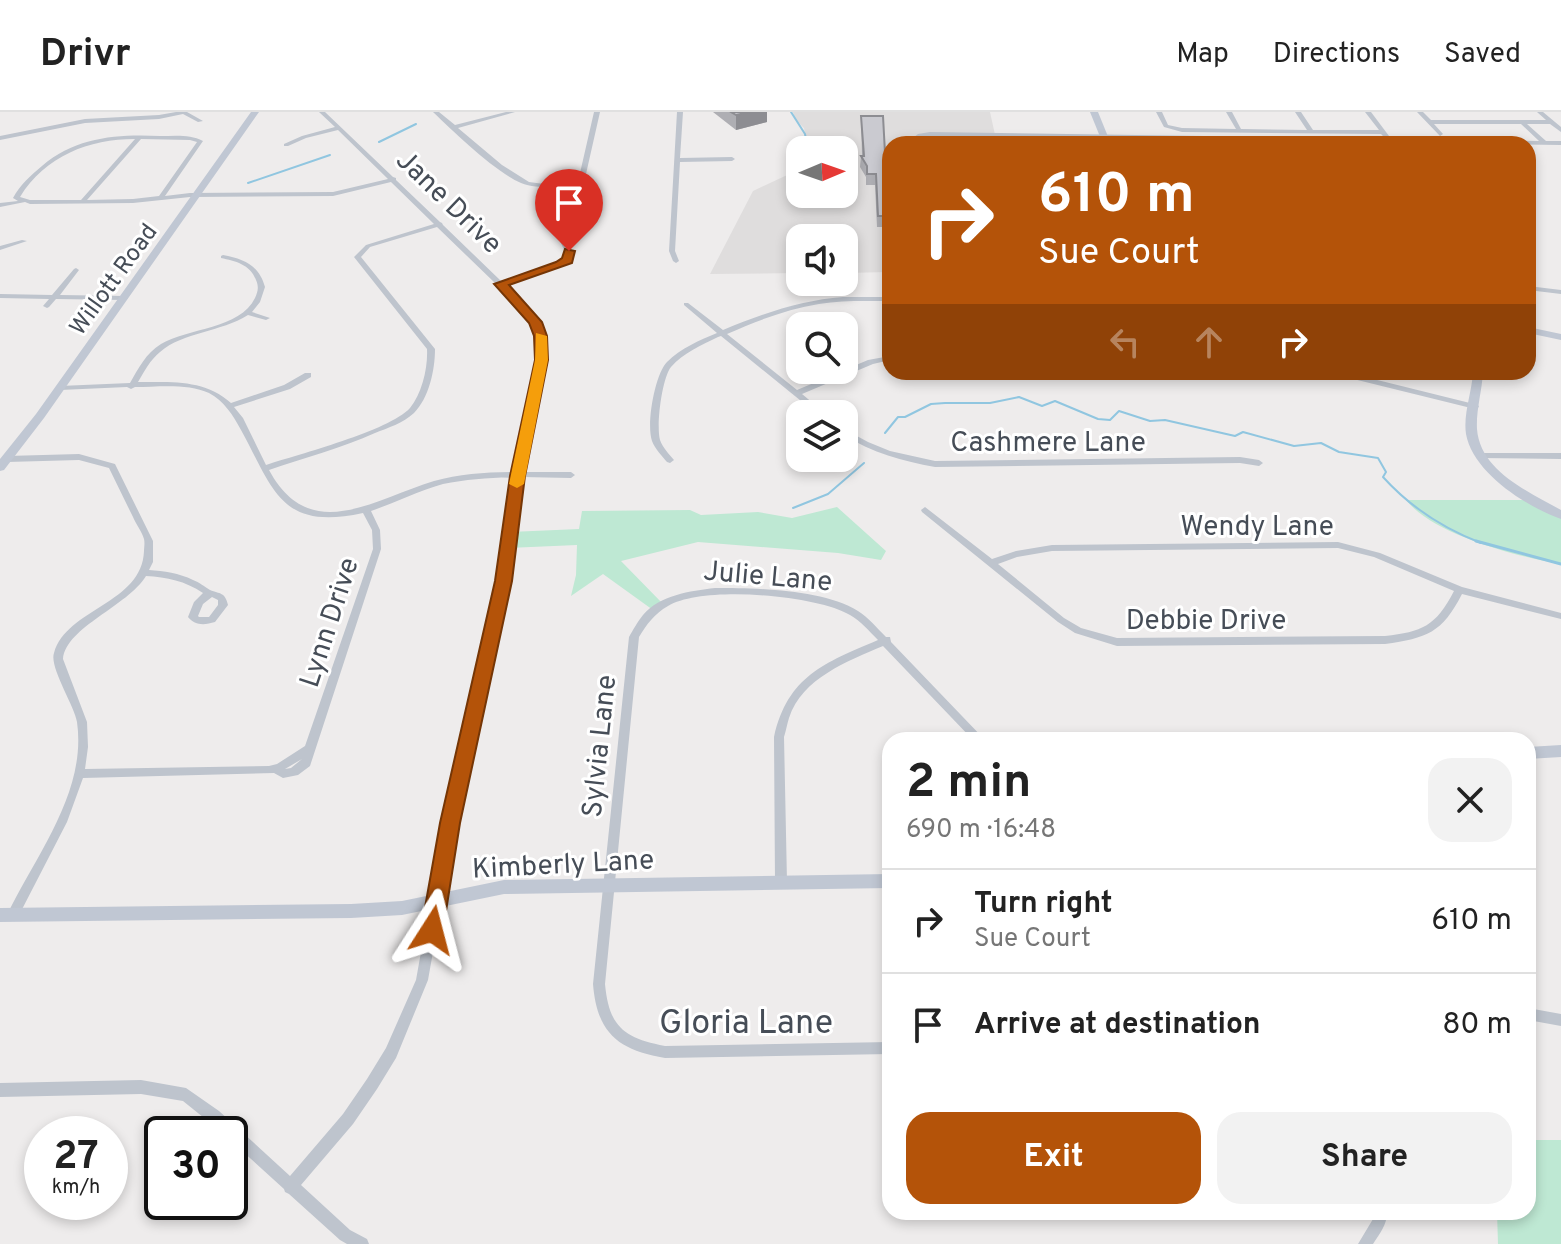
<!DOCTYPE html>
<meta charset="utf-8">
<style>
:root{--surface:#fff;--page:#f2f2f2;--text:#222;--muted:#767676;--line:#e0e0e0;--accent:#b45309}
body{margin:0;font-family:Overpass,sans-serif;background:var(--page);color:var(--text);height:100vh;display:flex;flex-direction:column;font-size:30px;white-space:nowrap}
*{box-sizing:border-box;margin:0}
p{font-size:26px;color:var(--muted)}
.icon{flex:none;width:44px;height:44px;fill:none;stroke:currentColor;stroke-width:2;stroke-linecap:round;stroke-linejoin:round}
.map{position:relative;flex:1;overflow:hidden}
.details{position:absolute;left:882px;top:620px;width:654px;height:488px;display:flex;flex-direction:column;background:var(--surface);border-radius:24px;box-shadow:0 4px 12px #0003}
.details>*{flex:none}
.hud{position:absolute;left:882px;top:24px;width:654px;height:244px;border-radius:24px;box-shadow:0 4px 12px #0003;background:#b45309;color:#fff;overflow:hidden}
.needle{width:52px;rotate:88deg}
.fabs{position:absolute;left:786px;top:24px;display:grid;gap:16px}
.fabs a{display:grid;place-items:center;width:72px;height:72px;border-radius:16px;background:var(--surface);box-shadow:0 4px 12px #0003;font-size:40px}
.speed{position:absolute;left:24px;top:1004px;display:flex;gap:16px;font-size:40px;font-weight:700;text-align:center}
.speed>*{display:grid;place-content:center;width:104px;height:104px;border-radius:50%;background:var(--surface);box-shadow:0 4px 12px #0003;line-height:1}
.speed small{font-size:20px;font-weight:400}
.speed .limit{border:4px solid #111;border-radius:12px;background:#fff;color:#111}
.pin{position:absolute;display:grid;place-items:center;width:68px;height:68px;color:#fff;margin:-82px -34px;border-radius:50% 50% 50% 0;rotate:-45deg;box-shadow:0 0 8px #0007}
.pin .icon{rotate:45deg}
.me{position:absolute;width:88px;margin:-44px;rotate:9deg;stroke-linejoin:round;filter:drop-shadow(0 0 6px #0008)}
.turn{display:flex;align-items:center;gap:28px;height:168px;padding:0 24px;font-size:36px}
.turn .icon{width:104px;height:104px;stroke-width:2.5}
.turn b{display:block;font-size:56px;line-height:68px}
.lanes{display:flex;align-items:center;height:76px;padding:0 24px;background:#0003;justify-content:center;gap:40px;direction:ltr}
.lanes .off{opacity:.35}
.round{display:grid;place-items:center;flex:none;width:84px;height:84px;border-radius:24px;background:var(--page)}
.summary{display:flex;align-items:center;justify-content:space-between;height:136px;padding:0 24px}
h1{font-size:48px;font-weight:700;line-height:60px}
.primary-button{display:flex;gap:16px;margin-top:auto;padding:16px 24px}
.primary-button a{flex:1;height:92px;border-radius:24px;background:var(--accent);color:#fff;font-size:32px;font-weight:700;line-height:92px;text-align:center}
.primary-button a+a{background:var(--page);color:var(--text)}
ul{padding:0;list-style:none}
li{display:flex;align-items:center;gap:24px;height:104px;padding:0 24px;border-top:2px solid var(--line)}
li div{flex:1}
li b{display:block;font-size:30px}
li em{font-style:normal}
header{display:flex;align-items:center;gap:48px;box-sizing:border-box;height:112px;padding:0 40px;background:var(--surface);border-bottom:2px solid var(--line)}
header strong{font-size:38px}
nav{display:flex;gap:44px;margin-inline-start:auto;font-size:28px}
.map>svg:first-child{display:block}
</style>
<header>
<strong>Drivr</strong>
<nav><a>Map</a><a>Directions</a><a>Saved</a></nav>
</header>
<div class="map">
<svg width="1561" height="1132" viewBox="0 0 1561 1132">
<rect width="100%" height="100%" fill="#eeecec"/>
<path fill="#dfdddd" d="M793,0H990L997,32H890V160L844,161V126H800V161L710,162L753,79L800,57V82H844V38H808L804,16L795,7Z"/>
<path fill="#bee8d3" d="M1406,388H1537L1561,403V452C1518,445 1434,423 1406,388Z
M837,395L886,439L881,448L838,441L698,430L621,449L663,492L653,498L603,462L571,484L576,463L577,433L508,436L510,420L579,417L582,399L690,398L701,403L758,400L792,406Z
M1528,1028H1561V1132H1498L1497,1100H1528Z"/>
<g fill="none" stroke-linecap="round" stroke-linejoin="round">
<path stroke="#90c6e0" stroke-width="2" d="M791,0L805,22L808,38
M379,30L416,12
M248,71L330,43
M885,321L898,305H905L931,292L945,291H990L1019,285L1042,294L1055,289L1098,307L1110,308L1119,299L1150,309L1165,308L1235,324L1243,320L1294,334L1321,331L1339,340L1378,346L1386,360L1383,365C1411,396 1442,416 1481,431
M793,396L828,382L864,351"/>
<path stroke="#90c6e0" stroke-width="3" d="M1476,429L1561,452"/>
<path fill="#bec4cd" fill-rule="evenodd" d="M176,0H187L203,9L198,10L183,2L159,7L85,11L0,28V24L85,7L159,3Z
M319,0H325L393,65L396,66V68L440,110L442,111L443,113L501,169L565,147L567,144L560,129L561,128H565L573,144L570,149L505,173L529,197L545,224L546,248L523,360H571L575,363L571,366L522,365L508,469L456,711L428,868L396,946L377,977L353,1012L301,1073L350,1118L367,1127L369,1132H347L340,1128L289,1082L285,1080L284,1077L230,1028V1022H224L183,989L141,982L0,985V971L141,968L186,976L219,999L290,1064L343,1002L367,967L386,936L416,868L444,711L498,469L514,365C490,366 466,367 443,372C418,379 395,391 371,399L380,418L381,437L310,654L298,663L283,666L274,661L83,666L67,710L17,807L13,808L9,807L7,803C36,743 87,680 77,610C74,593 49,555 54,541C67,496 142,492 144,439C144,436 145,431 144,427C142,420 136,412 133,405C125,389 117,372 109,356L79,348L7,350L3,347L7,344L79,342L115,352L153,429V450L149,458C164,459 179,461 193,468C199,470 205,475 210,478C220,482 225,480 228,493L215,510C205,513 195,514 188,505L194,490L203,481C185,469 167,465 146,464C128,494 66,515 63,547L87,610L88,635L85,657L269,654L277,652L305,634L373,437L372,418L363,401C280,419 274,378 241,318C233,303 224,289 209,281C188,271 157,275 135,275L131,277L127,275L60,278L56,276L60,274L130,271C138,257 146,241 161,232C188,216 240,217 255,186C258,179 259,175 256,168C250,152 235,149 221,146V144L223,143C244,147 259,153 265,175L260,190L252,200L270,206L266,208L248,203C221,220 183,220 160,240C150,248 144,260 138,270C171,270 205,267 231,291L284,273L305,261H311V265L290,277L234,295L243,306L266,353C299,342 389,319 410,296C422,281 428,256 427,237L354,145L366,133L434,112L391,70L333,84L190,85L133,91L30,92L25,90L0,95V91L18,89L13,86C20,73 31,63 42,54C76,25 117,22 160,24C175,24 190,22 203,29L165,84L190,81L333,80L388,67L338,18L306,26L288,34H284V32L302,24L335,15ZM135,27L81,88H30L20,85C45,44 89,27 135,27ZM141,27L190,28L197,30L159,84L133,87L87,88ZM437,115L524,199L537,224L538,248L515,360C487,360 460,362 434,369C374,387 310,434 269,358C304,346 341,336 375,321C388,316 403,311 414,301C429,286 435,258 435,237L361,145L370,135ZM212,485L218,488V493L209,505H199L198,504L203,492ZM302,647L291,656L285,657Z
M433,0H439L455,13L506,0H515L458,16L502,53L529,70L544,72L553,69L556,70L568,67L580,61L594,0H600L586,62L572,70L557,74L563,87L560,89L557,87L552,75C541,75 530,75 521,71C494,59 455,21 433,0Z
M677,0H683L680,46L732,45L735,47L732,49L680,50L675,139L679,149L676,151L673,149L669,139Z
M1156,0H1162L1168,13L1182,16L1236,17L1226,0H1232L1241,17L1307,18L1295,0H1301L1313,18H1379L1365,0H1371L1389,24L1384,25L1381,22L1182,20L1164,15Z
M1417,0H1423L1431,8H1546L1537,0H1543L1561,15V20L1550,12H1527L1546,29H1561V33L930,24L922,25L915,29L917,32H911L909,29L918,22L930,20L1539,29L1521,12H1434L1443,22L1440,24Z
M22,128L27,129L0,138V134Z
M76,156L79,158L60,183L125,184L128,186L125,188L56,187L49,195L47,196L43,194L49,187L0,186V182L52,183L74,157Z
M1528,174L1561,178V182L1528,178Z
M843,185H890V189C866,189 842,188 819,192C788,197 756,209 727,222L797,278L868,248L890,244V248L873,252L802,282L826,302H817L721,224L718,225C702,233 683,241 671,255C662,266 656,314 660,328C663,336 669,342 674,348L670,351L667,350C662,344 655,337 652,329C646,312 655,262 667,250C681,236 700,228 717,221L684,193V191H688L723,218C761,202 802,188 843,185Z
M1332,260H1345L1478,293L1479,295L1475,297L1333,262Z
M844,317L868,330L890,339L935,349L1240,345L1259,348L1263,351L1259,354L1240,351L935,355C903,349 872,341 844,323Z
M1481,341H1561V347L1478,346L1477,344Z
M925,395L992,447L1016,439L1052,433L1338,430L1380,441L1462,475L1561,501V507L1462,482C1442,521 1427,526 1385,532L1117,534L1075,521L1058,510L922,400L921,398ZM1338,436L1374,445L1454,479C1436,514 1422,520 1385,524L1117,526L1081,516L1064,506L998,452L1017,445L1052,439Z
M715,476C756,476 822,477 858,499C869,506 877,516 886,525H890L891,530L985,628H973L883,534C848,549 802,566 789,606C787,612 786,619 784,625L787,770L785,774L781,775L777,774L775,770L774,625C788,564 824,551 878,528C869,519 861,509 850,503C816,483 703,473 668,494C654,502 647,512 639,525L605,872C609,915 624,926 665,934L890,930V942L665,946C618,938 597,921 593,872L629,525C633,518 638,509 643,503C660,483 690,479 715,476Z
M1528,896L1561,902V914L1528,908Z
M1373,1100H1387C1387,1113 1380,1121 1373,1132H1358L1373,1107Z"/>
<path fill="#c0c7d3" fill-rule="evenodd" d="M251,0H259L44,306L4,358L0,359V347L36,302Z
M1090,0H1098L1111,32H1103Z
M1528,215L1561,222V228L1528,221Z
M1473,260H1483C1482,279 1476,298 1477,317C1480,359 1529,380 1561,398V407C1527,395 1473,361 1466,322C1463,302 1472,280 1473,260Z
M1561,633V645L1528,647V635Z
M890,762V776L504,782L402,803L351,806L0,810V796L351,792L402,789L504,768Z"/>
</g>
<path fill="#aeaeb3" d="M713,0H767V10L736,18Z
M861,4L885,41H890V115H877L875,73H866V65L860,55L861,44H862Z"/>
<path fill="#8d8d92" d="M750,0H767V10L736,18V3Z"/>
<path fill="#cacad0" stroke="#8d8d92" stroke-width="2" d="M731,0H750L736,3Z
M861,4H883L885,41H890V104H878L876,62H867V54L861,44H864Z"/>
<path fill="#b45309" stroke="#753606" stroke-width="2" d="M565,137L575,139L572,151L509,173L542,210L547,224L548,248L525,364L512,469L460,711L443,818L440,825L432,828L424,825L421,818L440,711L495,469L510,364L535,248L534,224L529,211L494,172L556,150L562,146Z"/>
<path fill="#f59e0b" d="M536,221L547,224L548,248L524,372L517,376L509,372L535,248Z"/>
<g text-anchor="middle" stroke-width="6" stroke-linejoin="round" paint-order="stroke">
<g font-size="24" fill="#464d57" stroke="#fff">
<text transform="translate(113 167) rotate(-54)" y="8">Willott Road</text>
</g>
<g font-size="28" fill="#464d57" stroke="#fff">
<text transform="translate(450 89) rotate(44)" y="10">Jane Drive</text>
<text x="1048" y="339">Cashmere Lane</text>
<text x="1257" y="423">Wendy Lane</text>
<text transform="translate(768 463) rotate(5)" y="10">Julie Lane</text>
<text x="1206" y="517">Debbie Drive</text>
<text transform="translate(328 510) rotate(-72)" y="10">Lynn Drive</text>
<text transform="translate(598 634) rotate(-84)" y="10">Sylvia Lane</text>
<text transform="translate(563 751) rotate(-3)" y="10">Kimberly Lane</text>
</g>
<g font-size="34" fill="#464d57" stroke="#fff">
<text x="746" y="921">Gloria Lane</text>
</g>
</g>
</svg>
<div class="fabs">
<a><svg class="needle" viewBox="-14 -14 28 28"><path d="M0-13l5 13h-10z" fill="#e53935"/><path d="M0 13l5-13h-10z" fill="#767676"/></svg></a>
<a><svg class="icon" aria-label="sound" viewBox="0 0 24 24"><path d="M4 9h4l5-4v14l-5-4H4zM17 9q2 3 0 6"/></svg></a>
<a><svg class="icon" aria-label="search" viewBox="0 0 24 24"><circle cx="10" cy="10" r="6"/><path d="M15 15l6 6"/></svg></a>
<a><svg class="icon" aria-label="layers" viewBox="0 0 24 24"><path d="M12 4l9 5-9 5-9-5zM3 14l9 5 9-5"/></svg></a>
</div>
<div class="speed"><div>27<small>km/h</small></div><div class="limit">30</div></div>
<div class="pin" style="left:569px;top:139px;background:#d93025"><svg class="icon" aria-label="arrive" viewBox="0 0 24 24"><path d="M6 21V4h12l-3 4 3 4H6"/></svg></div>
<svg class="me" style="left:432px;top:818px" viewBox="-20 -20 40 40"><path d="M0-17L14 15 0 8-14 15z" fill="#b45309" stroke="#fff" stroke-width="4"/></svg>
<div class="hud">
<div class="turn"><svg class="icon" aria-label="right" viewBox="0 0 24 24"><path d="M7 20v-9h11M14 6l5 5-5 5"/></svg><div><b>610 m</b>Sue Court</div></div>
<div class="lanes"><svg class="icon off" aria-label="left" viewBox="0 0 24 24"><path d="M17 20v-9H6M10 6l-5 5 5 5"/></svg><svg class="icon off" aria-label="ahead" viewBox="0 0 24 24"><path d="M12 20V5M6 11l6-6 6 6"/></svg><svg class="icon" aria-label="right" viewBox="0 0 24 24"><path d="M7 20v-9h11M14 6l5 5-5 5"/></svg></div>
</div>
<section class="details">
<div class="summary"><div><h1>2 min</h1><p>690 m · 16:48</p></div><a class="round"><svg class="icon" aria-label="close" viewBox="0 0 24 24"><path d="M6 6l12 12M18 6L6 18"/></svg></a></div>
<ul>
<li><svg class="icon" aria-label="right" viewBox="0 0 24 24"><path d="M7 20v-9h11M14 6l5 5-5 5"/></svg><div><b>Turn right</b><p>Sue Court</p></div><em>610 m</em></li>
<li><svg class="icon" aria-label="arrive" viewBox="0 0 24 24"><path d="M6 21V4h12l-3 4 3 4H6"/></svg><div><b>Arrive at destination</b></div><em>80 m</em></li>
</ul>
<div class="primary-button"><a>Exit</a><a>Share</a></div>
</section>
</div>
